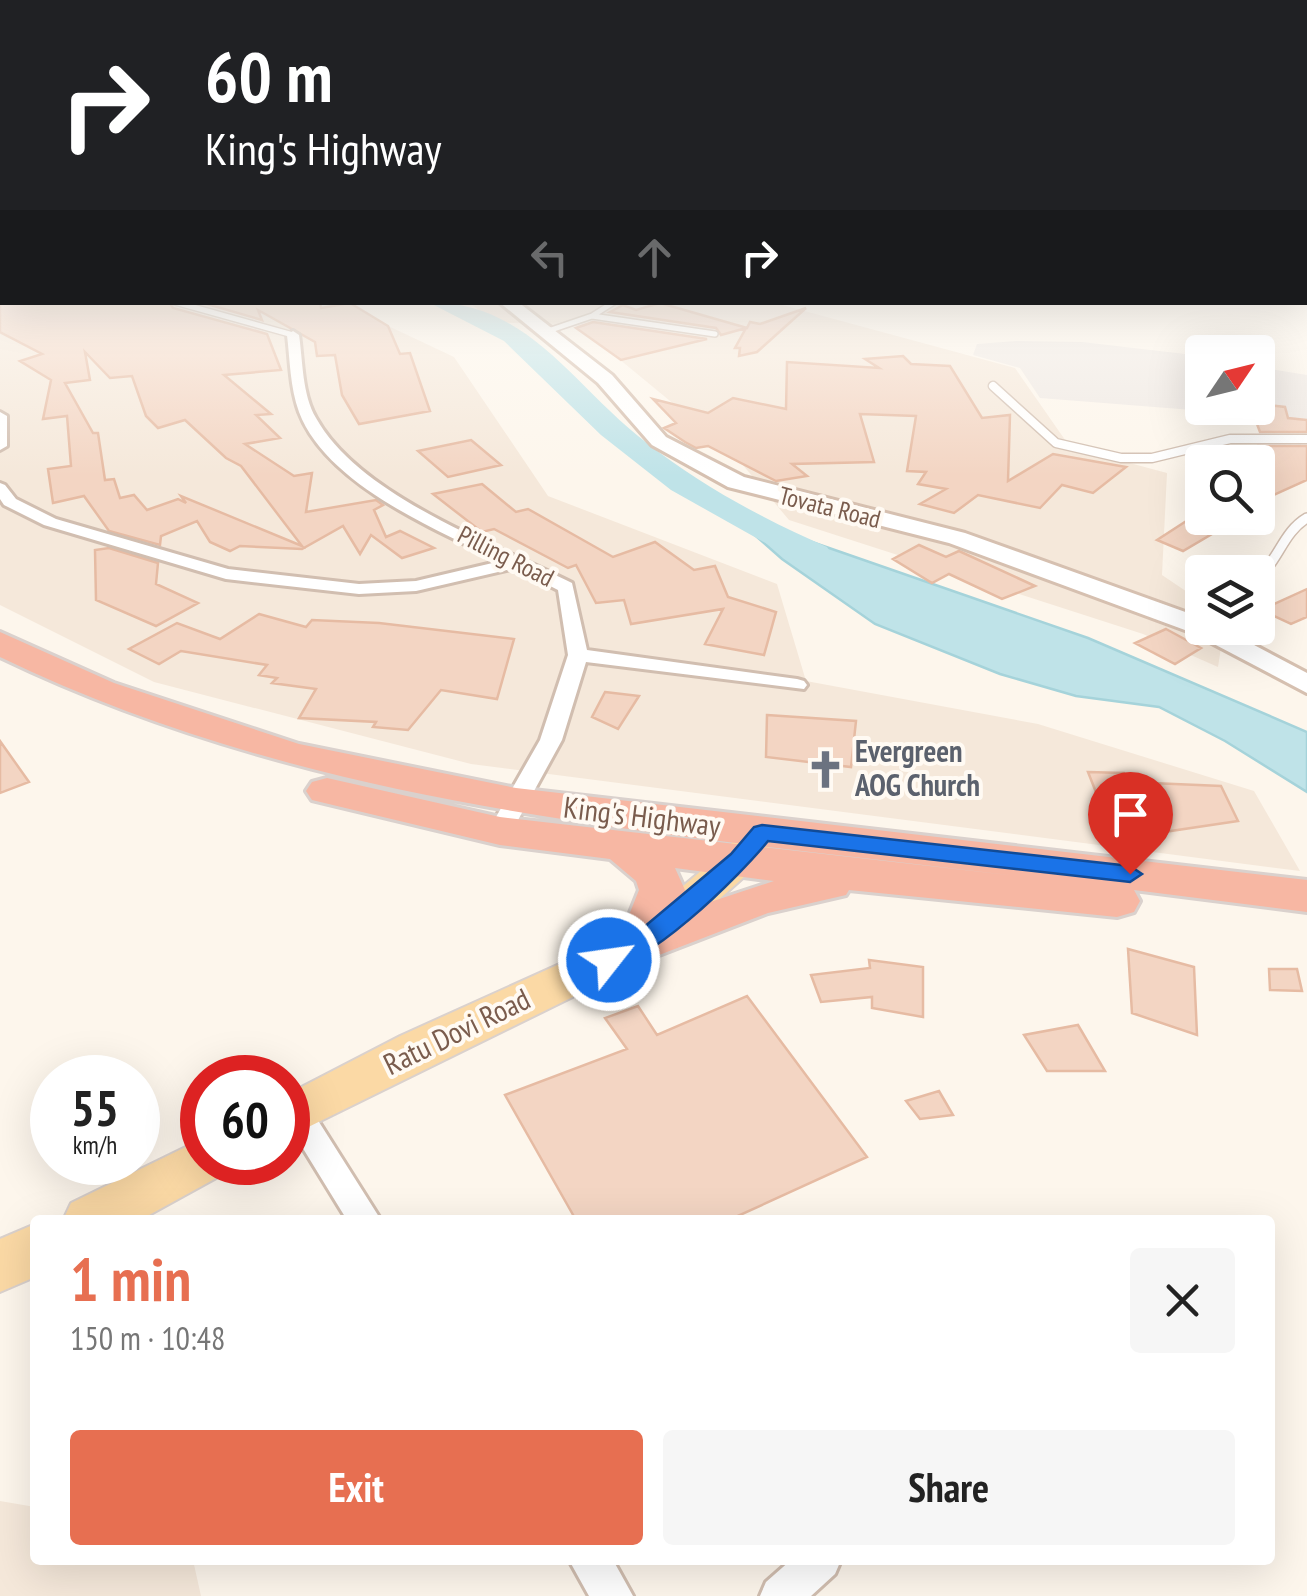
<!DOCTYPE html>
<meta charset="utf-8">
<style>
:root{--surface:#fff;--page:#f6f6f6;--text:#222;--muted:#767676;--accent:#e76f51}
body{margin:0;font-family:"PT Sans Narrow",sans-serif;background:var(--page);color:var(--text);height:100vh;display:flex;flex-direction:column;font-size:38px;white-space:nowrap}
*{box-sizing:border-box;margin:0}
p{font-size:32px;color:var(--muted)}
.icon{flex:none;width:55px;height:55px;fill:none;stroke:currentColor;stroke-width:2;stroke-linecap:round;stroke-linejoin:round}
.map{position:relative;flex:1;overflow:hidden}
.details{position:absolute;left:30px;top:1215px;width:1245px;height:350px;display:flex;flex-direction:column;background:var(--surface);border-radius:10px;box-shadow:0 10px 40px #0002}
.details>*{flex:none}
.hud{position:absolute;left:0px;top:0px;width:1308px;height:305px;box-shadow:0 10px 40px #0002;background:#202124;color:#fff;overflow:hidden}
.needle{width:65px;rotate:55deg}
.fabs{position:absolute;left:1185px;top:335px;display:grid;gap:20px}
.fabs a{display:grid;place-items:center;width:90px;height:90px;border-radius:10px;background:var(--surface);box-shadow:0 10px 40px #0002;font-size:50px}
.speed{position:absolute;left:30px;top:1055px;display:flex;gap:20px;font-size:50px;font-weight:700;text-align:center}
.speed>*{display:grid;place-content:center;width:130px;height:130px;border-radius:50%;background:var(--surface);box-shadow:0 10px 40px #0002;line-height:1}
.speed small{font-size:25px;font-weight:400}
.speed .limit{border:15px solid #d22;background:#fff;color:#111}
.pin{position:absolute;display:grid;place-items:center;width:85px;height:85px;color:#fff;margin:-102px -42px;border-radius:50% 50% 50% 0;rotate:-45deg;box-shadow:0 0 10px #0007}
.pin .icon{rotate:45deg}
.me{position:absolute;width:110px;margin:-55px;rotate:60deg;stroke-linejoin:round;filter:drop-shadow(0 0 8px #0008)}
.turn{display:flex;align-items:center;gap:35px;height:210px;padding:0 40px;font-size:45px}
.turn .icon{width:130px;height:130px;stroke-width:2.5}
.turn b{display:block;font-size:70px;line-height:85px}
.lanes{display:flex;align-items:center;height:95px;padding:0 40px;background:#0003;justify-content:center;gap:50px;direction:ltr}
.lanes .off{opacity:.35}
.round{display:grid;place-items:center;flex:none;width:105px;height:105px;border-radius:10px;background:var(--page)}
.head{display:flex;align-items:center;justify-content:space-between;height:170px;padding:0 40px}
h1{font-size:60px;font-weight:800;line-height:75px;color:var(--accent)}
.action{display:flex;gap:20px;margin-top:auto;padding:20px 40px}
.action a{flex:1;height:115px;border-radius:10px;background:var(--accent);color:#fff;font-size:40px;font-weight:800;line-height:115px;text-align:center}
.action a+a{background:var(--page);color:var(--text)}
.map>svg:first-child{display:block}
</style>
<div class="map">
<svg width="1307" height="1596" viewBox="0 0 1307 1596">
<rect width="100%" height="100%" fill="#fdf6ec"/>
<path fill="#f5e8da" d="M0,252L2,302L326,303L348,307L454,357L548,496L777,584L806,681L1038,724L1254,791L1300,871L471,764L154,682L0,605Z
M470,303H775L1015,368L1070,447L1167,473L1162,575L1202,602V628H1224L1218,667L1143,634L789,520L732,452L579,326L494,322Z
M0,1501L35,1507V1560H193L201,1596H0Z"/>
<path fill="#efe9e4" d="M1016,341L1082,342L1202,356V408H1258V367L1307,375V419L1040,398L1020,368L973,355L977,344Z"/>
<path fill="#bfe3e8" stroke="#a5d3da" stroke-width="2.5" d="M741,523L809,541L1088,638L1307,732V792L1225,741L1159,707L1076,696L1000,674L875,624L782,559Z"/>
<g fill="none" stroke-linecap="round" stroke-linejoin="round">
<path fill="#bfe3e8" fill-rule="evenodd" d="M428,302C530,302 573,387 647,443C702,486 763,519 827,547L832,555L827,563H801L671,490L601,435L504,341Z"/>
</g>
<path fill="#f3d5c3" stroke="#e6bba3" stroke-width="2.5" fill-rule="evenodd" d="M0,302H169L173,308L267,334L281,370L224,375L271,414L256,415L280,438L245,444L294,476L312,473L306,512L376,500L383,505L374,510L386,537L400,531L434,548L402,558L371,535L360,554L343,526L302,549L240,546L230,551L210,542L197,521L161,536L160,545L109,531L84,496L53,503L48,469L71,466L67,416L43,419L51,380L20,361L42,354L0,332ZM85,352L110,378L132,376L146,416L158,428L185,420L226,458L241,466L302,546L181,496L186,503L178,499L147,510L134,495L120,498L114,479L105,480L98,433H93L65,383L90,380Z
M200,302H320L321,308L350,303L388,326L400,354L410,353L430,411L359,424L342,395L335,355L317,356L315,342L258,310L262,320Z
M660,303L747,328L750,322L760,324L806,308L757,352L739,356L740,348H735L746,328L721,335L716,328L610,312L623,305L636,310Z
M593,322L707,339L621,360L576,328Z
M903,356L911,364L950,366L982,418L1010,415L1008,481L1053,454L1126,467L1093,493L1062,485L1040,508L978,495L954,513L920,504L946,489L918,484L926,472L907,471L916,416L860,414L874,462L792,464L807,476L776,481L708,446L696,448L685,442L664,428L676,423L653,399L708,413L733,398L786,409L787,362L879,368L865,359Z
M1258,404L1285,407L1288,418L1307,420V432H1260L1251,408Z
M471,440L501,465L448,477L418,451Z
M1258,446H1307V480L1258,502Z
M482,484L516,512L528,509L613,557L655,542L694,570L715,566L728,597L776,612L764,655L705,644L723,609L631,624L624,600L596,603L576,565L568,568L494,529L482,532L433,494Z
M1191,518H1239L1183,551L1157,540Z
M919,545L946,557L959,551L1035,586L1002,599L949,574L932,583L893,559Z
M109,548L158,563L156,584L198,603L156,626L96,600L95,550Z
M1307,589V617L1291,624L1261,610Z
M259,614L306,627L312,620L379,623L514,639L497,699L441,690L408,730L373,727L376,722L299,718L316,689L272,683L277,678L259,675L267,665L181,651L159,664L129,649L177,623L220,639Z
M1166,629L1201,648L1175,664L1135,643Z
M605,692L639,696L618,729L592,717Z
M767,715L856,721L851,767L766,757Z
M0,741L29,782L0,793Z
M1088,772L1124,773L1128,782L1221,786L1238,821L1157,833L1149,813L1103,810Z
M1128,949L1194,967L1197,1035L1132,1013Z
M869,960L923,967V1017L872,1008V997L821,1002L811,975L870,968Z
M1269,969H1297L1302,991L1270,990Z
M747,996L867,1157L729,1220H576L505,1095L627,1049L605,1018L638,1006L657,1035Z
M1078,1025L1105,1071H1047L1024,1035Z
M939,1091L953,1115L920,1119L906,1101Z"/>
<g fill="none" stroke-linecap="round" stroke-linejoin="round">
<defs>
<path id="lane-far2" d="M175,302L293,335
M592,316L614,302
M548,331L592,316L715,334"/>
<path id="lane-far1" d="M993,386L1056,443L1121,458H1152L1230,439H1307"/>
<path id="lane" d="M1258,577C1279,560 1283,532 1307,518
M1185,619L1202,609"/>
<path id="street" d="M293,331L299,335C303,362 302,394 316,418C360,497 495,544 572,583L587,650L797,679L804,681L807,685L804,689L586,662L562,740L512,831L500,838L488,831L540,740L568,655L558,590L515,568L416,591L359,594L226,579L44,525L4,505L0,499V483L5,485L16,499L56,519L228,569L359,584L416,581L501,561C436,530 326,484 299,412C290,387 290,360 287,335Z
M0,412L7,416V446L0,450Z
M296,1100L307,1103L381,1220H347L288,1124V1103Z
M569,1560H613L633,1596H589Z
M791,1560H841L835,1574L811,1596H760L766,1582Z"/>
<path id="secondary" d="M499,302H518L612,375L666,437L744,477L965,533L1202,618V628H1222L1307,673V693L1193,633L949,543L728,487L652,445L598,383Z"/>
<path id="primary" d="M757,825L771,829L777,838L754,868L656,956L288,1137V1094L400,1036L626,934L726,850L743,829Z
M202,1139V1162H227L220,1176L140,1220H63L71,1203Z
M35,1224V1277L0,1292V1239Z"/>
<path id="highway" d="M0,632L114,683L299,744L516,788L1307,880V912L1134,890L1140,901L1134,912L1117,917L849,890L846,895L768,913L641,962L624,957L617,945L639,890L636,881L610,859L500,845L312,800L306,791L312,782L327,778L500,817L1017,876C668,833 321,812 0,657ZM675,868L774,881L677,913L685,890Z"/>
</defs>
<use href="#lane-far2" stroke="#d1beb0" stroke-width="8"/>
<use href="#lane-far1" stroke="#d1beb0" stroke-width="11"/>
<use href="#lane" stroke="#d1beb0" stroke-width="12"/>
<use href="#street" stroke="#d1beb0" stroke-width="6"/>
<use href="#secondary" stroke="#d6c0b0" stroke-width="6"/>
<use href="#primary" stroke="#dad1cd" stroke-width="4"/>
<use href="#highway" stroke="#dad1cd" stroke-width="6"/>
<use href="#lane-far2" stroke="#fff" stroke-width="5"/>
<use href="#lane-far1" stroke="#fff" stroke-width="8"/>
<use href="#lane" stroke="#fff" stroke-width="9"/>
<use href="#street" fill="#fff" fill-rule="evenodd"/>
<use href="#secondary" fill="#fff" fill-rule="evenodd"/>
<use href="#primary" fill="#fbd9a5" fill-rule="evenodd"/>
<use href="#highway" fill="#f7b7a3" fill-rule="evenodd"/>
</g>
<linearGradient id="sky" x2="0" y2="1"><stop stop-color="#97c7e8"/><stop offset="0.53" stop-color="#fefbf6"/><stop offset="1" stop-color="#fefbf6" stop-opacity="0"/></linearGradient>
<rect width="1307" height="476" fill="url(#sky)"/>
<path fill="#1a73e8" stroke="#114b97" stroke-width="2.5" d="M762,825L1130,866L1142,874L1130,882L768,841C743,872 639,978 599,966L595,960L599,953L631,938L731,854L754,827Z"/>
<defs>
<symbol id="church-bare" viewBox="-9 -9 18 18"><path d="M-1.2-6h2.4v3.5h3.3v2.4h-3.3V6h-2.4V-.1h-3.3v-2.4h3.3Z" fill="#6b7280" stroke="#fffaf3" stroke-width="2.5" paint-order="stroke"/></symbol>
</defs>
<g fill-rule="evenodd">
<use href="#church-bare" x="798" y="742" width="55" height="55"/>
</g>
<g text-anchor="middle" stroke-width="8" stroke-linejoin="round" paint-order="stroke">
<g font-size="25" fill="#7a5c4d" stroke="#fffaf3">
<text transform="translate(830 507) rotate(14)" y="9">Tovata Road</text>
<text transform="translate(506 556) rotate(27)" y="9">Pilling Road</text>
</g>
<g font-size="30" font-weight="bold" fill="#5b616d" stroke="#fffaf3" text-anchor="start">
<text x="855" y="762">Evergreen<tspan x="855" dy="34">AOG Church</tspan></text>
</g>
<g font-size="30" fill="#7a5c4d" stroke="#fffaf3">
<text transform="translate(642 817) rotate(7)" y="10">King's Highway</text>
<text transform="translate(457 1032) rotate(-26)" y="10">Ratu Dovi Road</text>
</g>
</g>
</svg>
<div class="fabs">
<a><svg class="needle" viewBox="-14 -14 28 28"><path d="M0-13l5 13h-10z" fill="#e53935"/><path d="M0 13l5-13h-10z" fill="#767676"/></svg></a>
<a><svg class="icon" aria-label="search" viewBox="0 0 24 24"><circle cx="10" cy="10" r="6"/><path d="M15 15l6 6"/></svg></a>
<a><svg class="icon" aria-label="layers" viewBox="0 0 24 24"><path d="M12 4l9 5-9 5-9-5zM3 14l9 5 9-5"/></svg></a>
</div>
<div class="speed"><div>55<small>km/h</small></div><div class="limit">60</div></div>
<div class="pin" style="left:1130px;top:874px;background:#d93025"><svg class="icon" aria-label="arrive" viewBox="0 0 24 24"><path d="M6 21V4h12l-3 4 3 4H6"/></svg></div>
<svg class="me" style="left:609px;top:960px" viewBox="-20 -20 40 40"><circle r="17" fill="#1a73e8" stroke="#fff" stroke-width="3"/><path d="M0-11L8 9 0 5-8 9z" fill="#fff"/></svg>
<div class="hud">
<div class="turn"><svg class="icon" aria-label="right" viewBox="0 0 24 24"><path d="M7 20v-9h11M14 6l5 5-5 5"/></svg><div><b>60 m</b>King's Highway</div></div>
<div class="lanes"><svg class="icon off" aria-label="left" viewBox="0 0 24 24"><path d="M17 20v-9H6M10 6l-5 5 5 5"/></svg><svg class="icon off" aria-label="ahead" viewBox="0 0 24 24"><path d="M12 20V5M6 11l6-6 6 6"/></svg><svg class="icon" aria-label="right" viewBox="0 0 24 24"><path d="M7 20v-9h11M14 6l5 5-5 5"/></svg></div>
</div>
<section class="details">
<div class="head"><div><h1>1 min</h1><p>150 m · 10:48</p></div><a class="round"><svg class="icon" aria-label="close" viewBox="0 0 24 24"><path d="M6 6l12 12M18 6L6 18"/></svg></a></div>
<div class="action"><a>Exit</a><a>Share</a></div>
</section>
</div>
